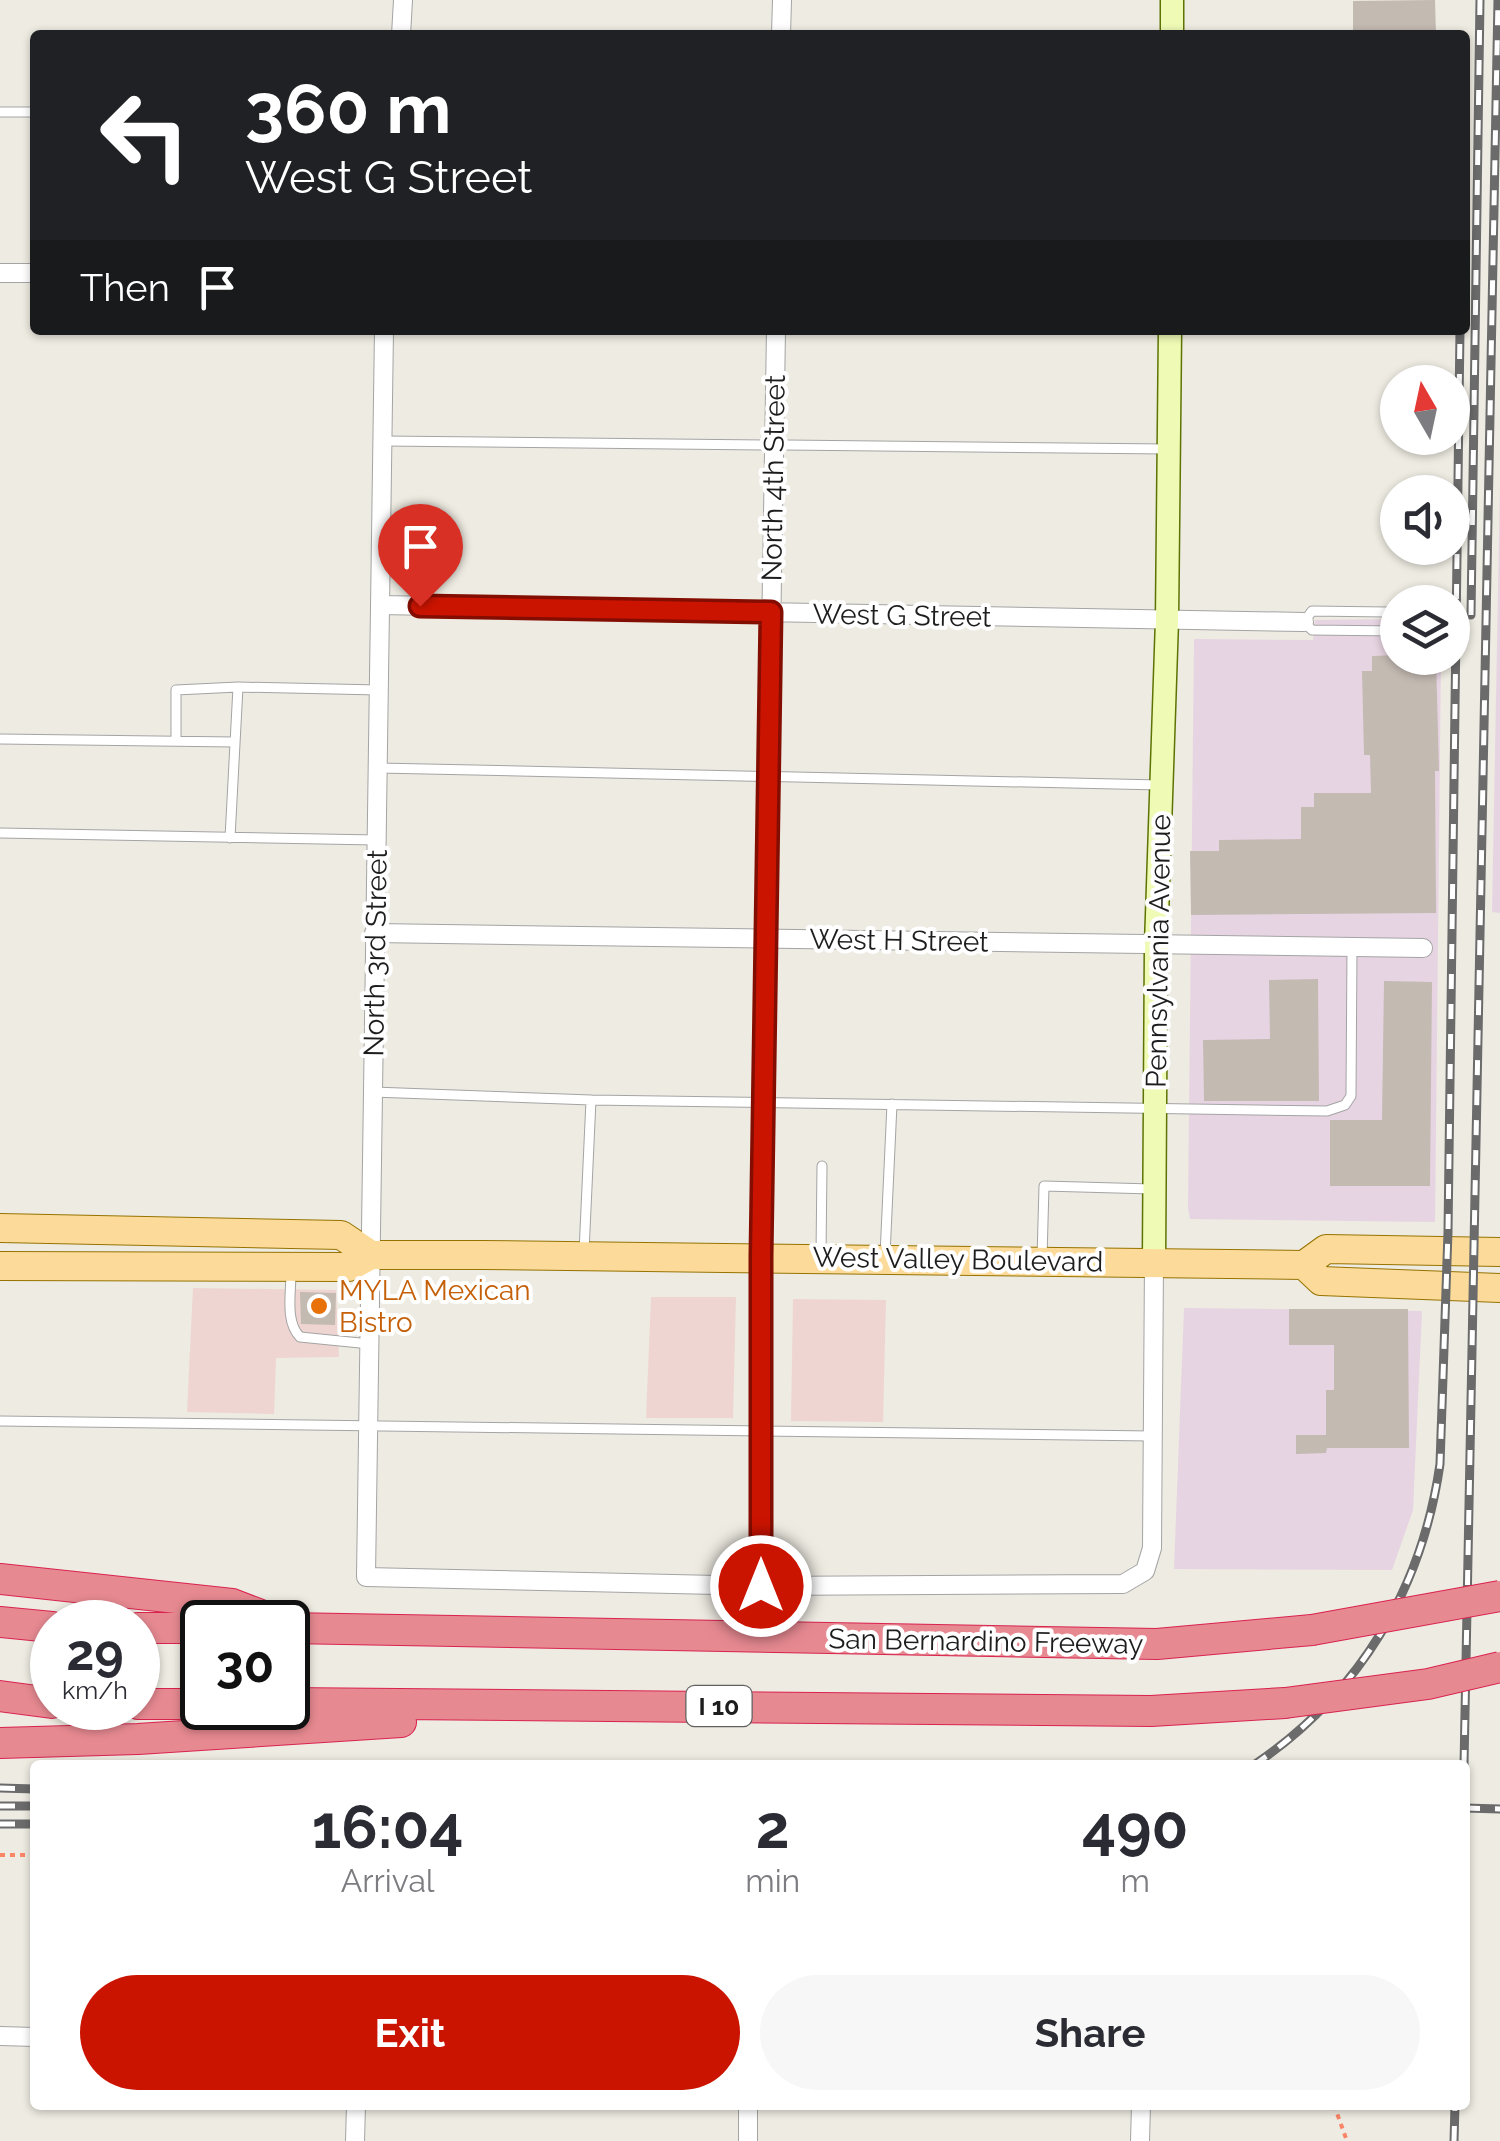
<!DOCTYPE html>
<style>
:root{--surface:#fff;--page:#f7f7f7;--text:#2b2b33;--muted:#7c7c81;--accent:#ca1400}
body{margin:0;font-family:Raleway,sans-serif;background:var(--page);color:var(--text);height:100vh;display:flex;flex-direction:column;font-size:38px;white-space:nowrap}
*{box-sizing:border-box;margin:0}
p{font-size:32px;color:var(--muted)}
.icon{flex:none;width:55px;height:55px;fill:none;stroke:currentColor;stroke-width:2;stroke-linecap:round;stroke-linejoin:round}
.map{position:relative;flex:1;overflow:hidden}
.side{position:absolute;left:30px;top:1760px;width:1440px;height:350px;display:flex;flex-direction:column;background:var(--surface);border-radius:10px;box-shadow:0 2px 8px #0004}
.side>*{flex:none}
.banner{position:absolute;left:30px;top:30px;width:1440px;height:305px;border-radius:10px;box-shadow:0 2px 8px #0004;background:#202124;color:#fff;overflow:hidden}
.needle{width:65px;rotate:351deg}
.controls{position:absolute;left:1380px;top:365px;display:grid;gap:20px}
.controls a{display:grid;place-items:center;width:90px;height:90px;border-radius:50%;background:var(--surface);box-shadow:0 2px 8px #0004;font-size:50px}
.speed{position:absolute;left:30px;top:1600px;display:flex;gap:20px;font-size:50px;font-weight:700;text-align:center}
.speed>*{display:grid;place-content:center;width:130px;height:130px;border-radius:50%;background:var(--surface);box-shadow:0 2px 8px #0004;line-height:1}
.speed small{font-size:25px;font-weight:400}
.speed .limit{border:5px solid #111;border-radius:15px;background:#fff;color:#111}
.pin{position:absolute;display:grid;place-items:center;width:85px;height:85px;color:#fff;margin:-102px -42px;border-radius:50% 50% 50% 0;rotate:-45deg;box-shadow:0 0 10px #0007}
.pin .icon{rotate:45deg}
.me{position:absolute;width:110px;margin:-55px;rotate:0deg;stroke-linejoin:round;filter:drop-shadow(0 0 8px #0008)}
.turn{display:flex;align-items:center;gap:35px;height:210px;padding:0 50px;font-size:45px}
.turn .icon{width:130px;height:130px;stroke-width:2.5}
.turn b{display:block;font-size:70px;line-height:85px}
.then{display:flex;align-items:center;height:95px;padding:0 50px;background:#0003;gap:20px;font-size:38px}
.eta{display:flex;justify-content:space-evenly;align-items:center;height:170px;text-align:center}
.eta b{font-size:60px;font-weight:700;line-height:70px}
.primary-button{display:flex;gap:20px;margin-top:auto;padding:20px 50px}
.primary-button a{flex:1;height:115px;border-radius:60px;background:var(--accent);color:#fff;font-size:40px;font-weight:700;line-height:115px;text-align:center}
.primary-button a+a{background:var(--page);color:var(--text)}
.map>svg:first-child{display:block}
</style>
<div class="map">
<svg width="1500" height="2141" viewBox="0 0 1500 2141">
<rect width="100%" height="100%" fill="#eeebe2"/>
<path fill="#efd5d1" d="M193,1288L336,1290L339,1357L276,1358L274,1414L187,1412Z
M651,1297H736L733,1418H646Z
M793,1299L886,1300L883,1422L791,1421Z"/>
<path fill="#e7d4e2" d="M1500,483V913L1492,912Z
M1397,619L1398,658H1441L1435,1222L1190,1219L1188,1208L1194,639L1313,640L1315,620Z
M1184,1308L1422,1311L1413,1510L1392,1570L1174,1569Z"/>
<path fill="#c3bab2" d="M1435,0L1436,35H1353V1Z
M1398,655L1436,658L1439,771H1435L1436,913L1191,915L1190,851H1219V840L1301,839V807H1314V793H1371L1370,755H1364L1362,671H1372V656Z
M1318,979L1319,1101H1204L1203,1040L1270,1039L1269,980Z
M1384,981L1432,982L1430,1186H1330V1120H1382Z
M300,1292L336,1293L335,1325L301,1324Z
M1289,1309H1408L1409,1448H1327L1326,1453L1296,1454V1435H1326V1390H1334V1345H1289Z"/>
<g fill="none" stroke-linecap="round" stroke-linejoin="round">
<defs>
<path id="lane" d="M0,112H35
M383,441L1167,449
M1387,612L1312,611L1304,622L1312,630L1398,631
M0,739L235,742
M176,741V690L238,687
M378,768L1160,785
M0,833L376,840
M230,838L238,687L379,690
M373,1092L591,1100L1327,1111L1345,1105L1351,1096L1352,947
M584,1252L591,1100
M821,1254L822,1166
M885,1255L892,1104
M1042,1258L1044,1186L1152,1189
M291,1273C291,1293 285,1322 300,1337L370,1344
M0,1421L1152,1436"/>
<path id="street" d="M401,35L403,0
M781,35L782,0
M0,273H35
M384,330L366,1577L761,1586L1123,1584L1145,1571L1152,1548L1154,1262
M381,605L1304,622
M374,933L1423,948
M761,1586V1256L776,330
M0,2036L35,2037
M355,2141L356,2105
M748,2141V2105
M1140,2141L1141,2105"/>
<path id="secondary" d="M1172,35V0
M1154,1262L1156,945L1167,620L1170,330"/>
<path id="primary" d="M0,1228L341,1235L371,1255
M1304,1265L1321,1281L1500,1288
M0,1266L349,1267L371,1255H482L1304,1265L1326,1249L1500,1252"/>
<path id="highway" d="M0,1579L232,1604L279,1622
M0,1622L52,1627
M138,1628H202
M288,1628L1157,1644L1312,1630
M0,1696L52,1703
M288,1703L1151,1711L1285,1703
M138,1704H202
M0,1743L138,1739L401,1722"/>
</defs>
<use href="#lane" stroke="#a4a4a4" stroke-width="11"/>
<use href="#street" stroke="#a4a4a4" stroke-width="20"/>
<use href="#secondary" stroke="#5d7404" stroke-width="25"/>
<use href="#primary" stroke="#967300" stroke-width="30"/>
<use href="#highway" stroke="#d9234f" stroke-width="32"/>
<path stroke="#fa8567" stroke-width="4" stroke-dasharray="5 5" stroke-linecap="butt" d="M0,1855H35
M1334,2105L1347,2141"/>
<use href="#lane" stroke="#fff" stroke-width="9"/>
<use href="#street" stroke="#fff" stroke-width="18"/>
<use href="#secondary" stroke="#effab5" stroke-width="22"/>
<use href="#primary" stroke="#fcdb9a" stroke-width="28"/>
<use href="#highway" stroke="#e78991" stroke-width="30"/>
<defs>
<path id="rail" d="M1471,615L1480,0
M1254,1765C1359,1694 1422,1590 1440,1464L1448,1232L1460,330
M1464,1765L1498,0
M0,1788L35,1789
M0,1806H35
M1465,1808L1500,1809
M0,1824H35
M1454,2141L1455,2105"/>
</defs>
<use href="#rail" stroke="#6b6b6b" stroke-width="9"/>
<use href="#rail" stroke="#fff" stroke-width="5" stroke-dasharray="15" stroke-linecap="butt"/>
<defs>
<path id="highway-bridge" d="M1312,1630L1500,1596
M1285,1703L1428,1684L1500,1667"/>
</defs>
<use href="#highway-bridge" stroke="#d9234f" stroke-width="32" stroke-linecap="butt"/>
<use href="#highway-bridge" stroke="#e78991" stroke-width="30"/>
</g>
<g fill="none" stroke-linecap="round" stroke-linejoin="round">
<defs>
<path id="route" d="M420,606L771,612L761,1256V1586"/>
</defs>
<use href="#route" stroke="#830d00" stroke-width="25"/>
<use href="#route" stroke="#ca1400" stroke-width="18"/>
</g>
<circle fill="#e8710a" stroke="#fff" stroke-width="4" cx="319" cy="1306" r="10"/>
<g text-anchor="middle" stroke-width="8" stroke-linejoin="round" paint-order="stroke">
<rect fill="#fff" stroke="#616161" stroke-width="2.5" x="686.5" y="1686" width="65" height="40" rx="8"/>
<g font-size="25" font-weight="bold" fill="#1d1d1d">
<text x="719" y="1715">I 10</text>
</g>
<g font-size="28" fill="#1d1d1d" stroke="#fff">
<text transform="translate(773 478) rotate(-89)" y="10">North 4th Street</text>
<text transform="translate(902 615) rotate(1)" y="10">West G Street</text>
<text transform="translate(899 940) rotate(1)" y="10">West H Street</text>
<text transform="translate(1158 951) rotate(-89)" y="10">Pennsylvania Avenue</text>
<text transform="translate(375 953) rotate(-89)" y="10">North 3rd Street</text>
<text transform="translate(958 1259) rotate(1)" y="10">West Valley Boulevard</text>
<text transform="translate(986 1641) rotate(1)" y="10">San Bernardino Freeway</text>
</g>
<g font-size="28" fill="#c56008" stroke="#fff" text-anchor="start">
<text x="339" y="1300">MYLA Mexican<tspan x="339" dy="32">Bistro</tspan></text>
</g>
</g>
</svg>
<div class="controls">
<a><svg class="needle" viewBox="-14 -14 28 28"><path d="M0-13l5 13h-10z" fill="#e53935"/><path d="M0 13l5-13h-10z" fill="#7c7c81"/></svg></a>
<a><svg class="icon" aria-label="sound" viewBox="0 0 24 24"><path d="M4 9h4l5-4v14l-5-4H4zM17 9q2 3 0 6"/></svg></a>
<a><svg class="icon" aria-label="layers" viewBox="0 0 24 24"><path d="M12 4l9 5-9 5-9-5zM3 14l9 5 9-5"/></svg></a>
</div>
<div class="speed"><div>29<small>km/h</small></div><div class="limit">30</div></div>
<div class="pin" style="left:420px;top:606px;background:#d93025"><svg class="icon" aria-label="arrive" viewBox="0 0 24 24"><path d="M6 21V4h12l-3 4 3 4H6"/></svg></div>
<svg class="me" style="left:761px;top:1586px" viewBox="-20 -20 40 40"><circle r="17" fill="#ca1400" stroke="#fff" stroke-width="3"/><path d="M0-11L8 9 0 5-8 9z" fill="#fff"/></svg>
<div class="banner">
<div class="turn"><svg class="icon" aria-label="left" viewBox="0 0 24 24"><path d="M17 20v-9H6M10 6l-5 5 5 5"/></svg><div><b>360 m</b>West G Street</div></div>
<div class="then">Then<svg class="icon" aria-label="arrive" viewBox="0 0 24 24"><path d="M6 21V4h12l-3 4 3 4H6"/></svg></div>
</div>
<section class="side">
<div class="eta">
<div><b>16:04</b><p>Arrival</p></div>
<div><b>2</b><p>min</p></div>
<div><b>490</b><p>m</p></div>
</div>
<div class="primary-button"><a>Exit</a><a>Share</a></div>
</section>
</div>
